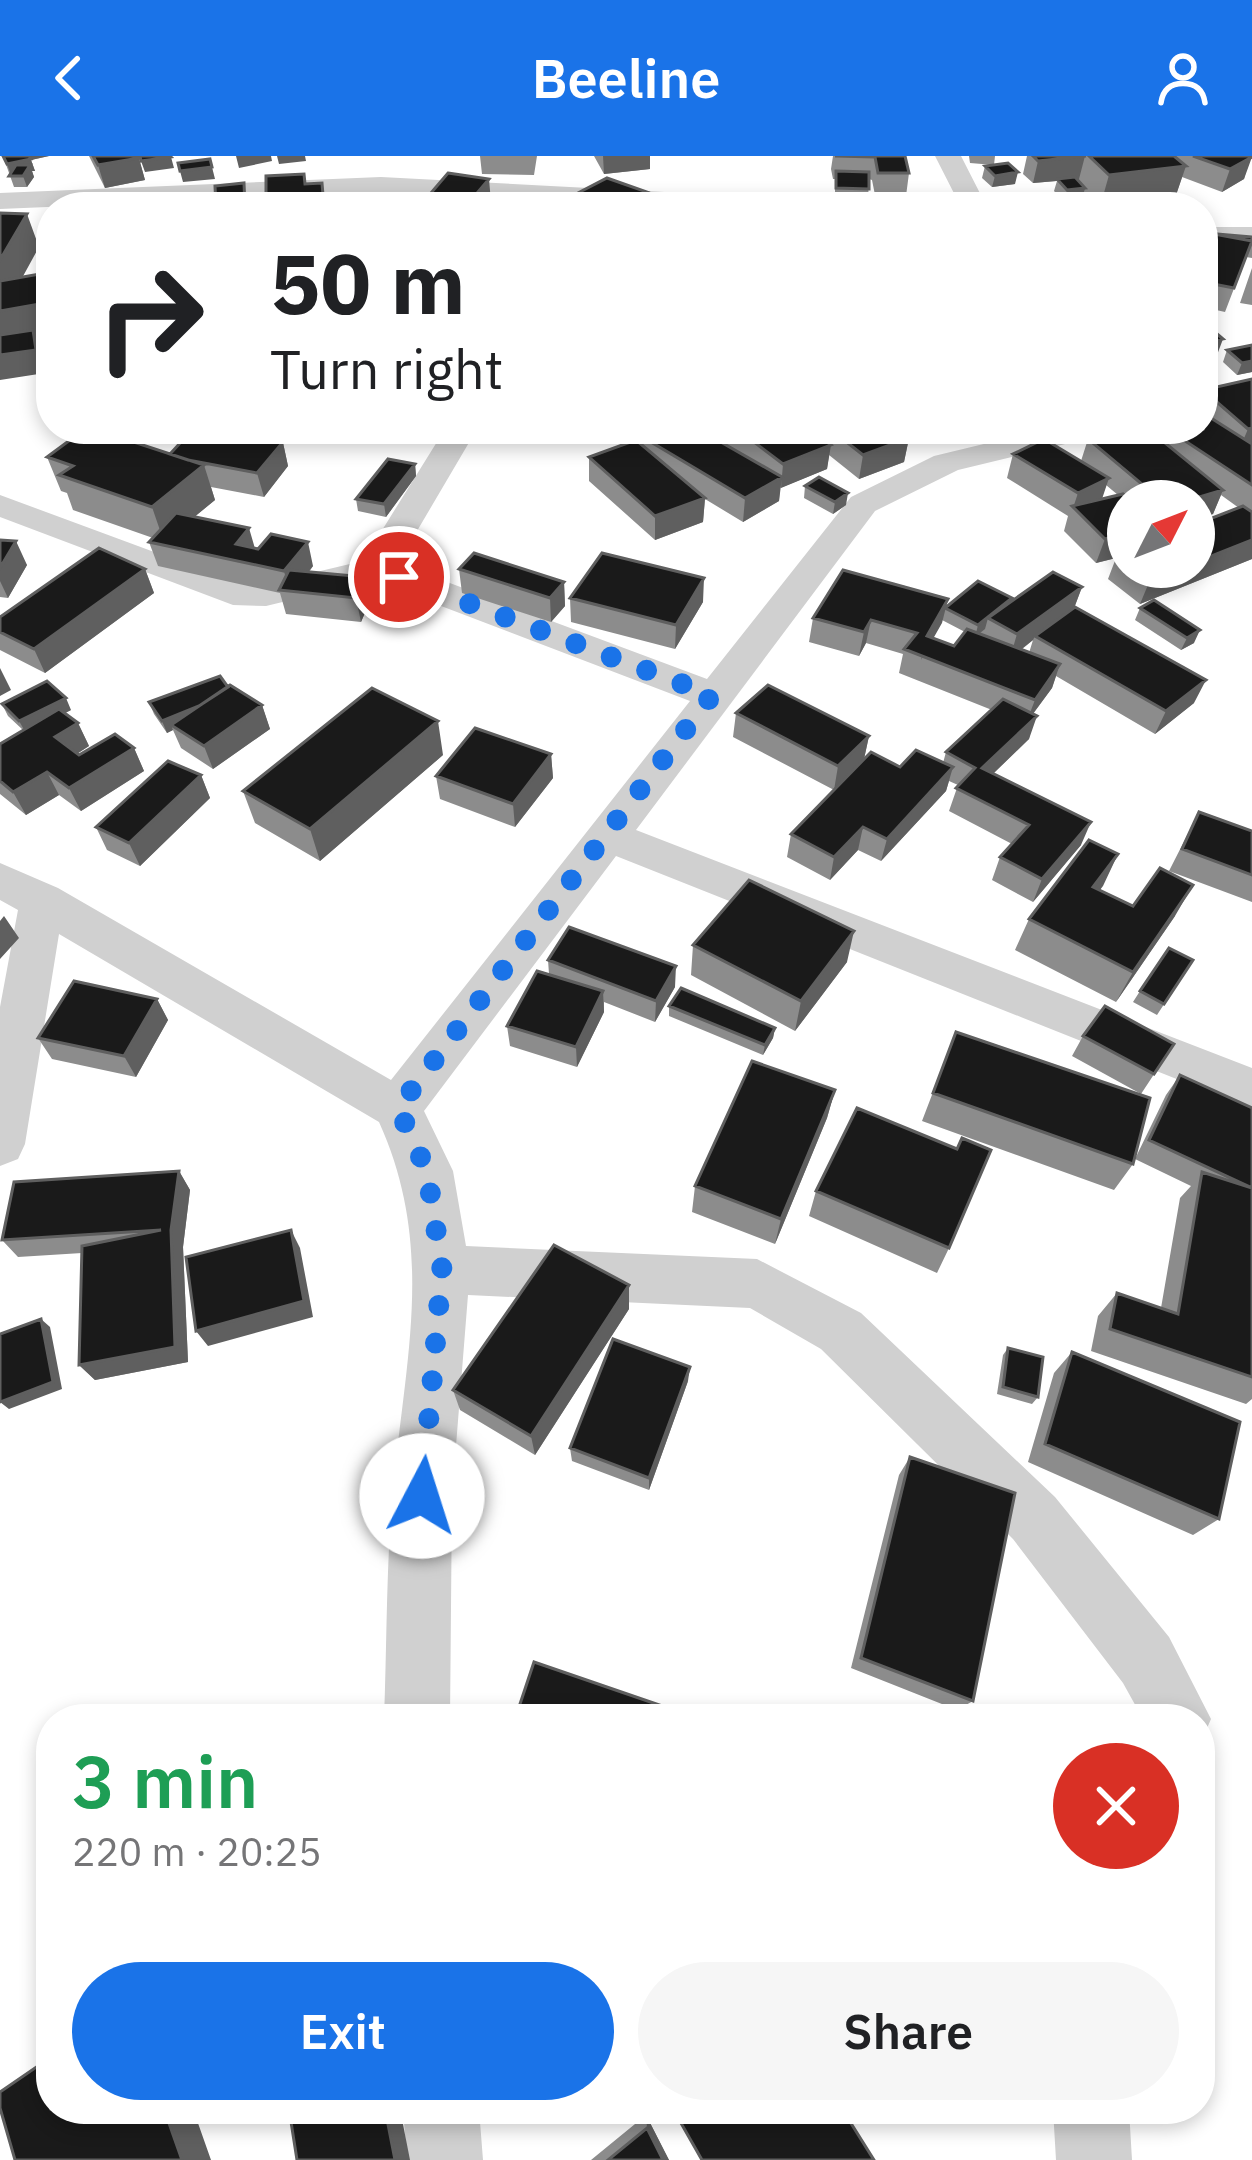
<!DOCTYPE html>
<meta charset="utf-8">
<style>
:root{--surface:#fff;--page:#f6f6f6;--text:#202124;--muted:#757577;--accent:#1a73e8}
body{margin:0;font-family:"IBM Plex Sans",sans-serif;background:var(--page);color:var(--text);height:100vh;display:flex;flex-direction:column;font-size:45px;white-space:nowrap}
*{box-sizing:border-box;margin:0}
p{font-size:39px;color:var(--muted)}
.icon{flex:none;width:66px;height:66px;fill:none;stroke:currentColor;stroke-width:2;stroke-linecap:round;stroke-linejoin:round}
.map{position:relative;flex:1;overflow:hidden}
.panel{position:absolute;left:36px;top:1548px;width:1179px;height:420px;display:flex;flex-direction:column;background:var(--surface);border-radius:48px;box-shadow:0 6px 18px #0003}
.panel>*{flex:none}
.hud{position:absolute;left:36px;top:36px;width:1182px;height:252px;border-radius:48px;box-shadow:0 6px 18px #0003;background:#fff;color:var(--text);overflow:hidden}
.needle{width:78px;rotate:48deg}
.buttons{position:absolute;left:1107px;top:324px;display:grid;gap:24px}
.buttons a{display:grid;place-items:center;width:108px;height:108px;border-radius:50%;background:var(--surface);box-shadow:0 6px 18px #0003;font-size:60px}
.pin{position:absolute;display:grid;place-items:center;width:102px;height:102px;color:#fff;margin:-51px;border:6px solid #fff;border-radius:50%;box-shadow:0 3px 12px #0007}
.me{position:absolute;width:132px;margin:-66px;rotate:5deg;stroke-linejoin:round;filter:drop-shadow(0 0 9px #0008)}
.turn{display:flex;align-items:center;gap:42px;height:252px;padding:0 36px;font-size:54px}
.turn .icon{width:156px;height:156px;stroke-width:2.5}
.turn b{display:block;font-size:84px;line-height:102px}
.round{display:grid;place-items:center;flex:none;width:126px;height:126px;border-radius:63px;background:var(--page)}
.overview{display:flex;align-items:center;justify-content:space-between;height:204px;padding:0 36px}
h1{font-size:72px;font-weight:600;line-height:90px;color:#1e9e55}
.button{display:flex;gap:24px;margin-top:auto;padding:24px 36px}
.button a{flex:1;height:138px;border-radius:72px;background:var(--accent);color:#fff;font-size:48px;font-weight:600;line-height:138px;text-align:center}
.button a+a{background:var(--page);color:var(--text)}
header{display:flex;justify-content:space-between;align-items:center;height:156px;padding:0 36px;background:var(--accent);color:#fff;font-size:54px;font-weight:600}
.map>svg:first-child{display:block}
</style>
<header><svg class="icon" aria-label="back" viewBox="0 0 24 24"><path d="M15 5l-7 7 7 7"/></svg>Beeline<svg class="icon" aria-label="person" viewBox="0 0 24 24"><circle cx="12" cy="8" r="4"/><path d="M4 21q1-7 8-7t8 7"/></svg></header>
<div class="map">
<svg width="1252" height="2004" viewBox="0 0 1252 2004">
<rect width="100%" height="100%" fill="#fff"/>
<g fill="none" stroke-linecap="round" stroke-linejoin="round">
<path fill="#d0d0d0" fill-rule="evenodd" d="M935,0H961L987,51H961Z
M381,21L797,43L810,51H646L381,37L0,53V37Z
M1203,71H1252V87H1203Z
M445,273H477L407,392L415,414L707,523L851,341L934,300L1046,273H1103L1098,280L958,314L875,355L636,674L1252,912V953L616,700L424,955L453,1015L466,1090L757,1103L861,1157L1055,1341L1169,1481L1211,1563L1201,1586L1200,1563H1143L1123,1527L1013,1383L821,1193L750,1152L468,1139L452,1340L450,1563H384C387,1487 386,1410 393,1334C405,1203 436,1092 379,966L59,778L25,988L18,1003L0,1010V851L18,754L0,744V707L58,732L391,924L690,545L386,429L382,422L266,450L233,449L0,361V339L238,427L266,428L375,402L371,392Z
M403,1953H479L483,2004H407Z
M1053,1953H1129L1132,2004H1056Z"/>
</g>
<path fill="#8c8c8c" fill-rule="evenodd" d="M3,0H49L31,4L35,15H32L34,21L27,31H14Z
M89,0H138L145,24L105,32Z
M480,0H537L534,19L482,18Z
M594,0H650V13L604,18Z
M833,0H905L909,17L906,40L875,39L872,24L869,23L868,45L835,43V23H833L831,13Z
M969,0H995L994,9L970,7Z
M1027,0H1250L1244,23L1222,36L1182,21L1175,42L1102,51H1100L1084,36L1082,44L1064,46L1054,35L1057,25L1033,27L1023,18Z
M985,10L1015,28L992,31L982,22Z
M647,36V51H577L576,38Z
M1203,76L1252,81V102L1246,101L1225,156L1203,151Z
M1252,112V149L1240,147Z
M1252,189V216L1237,219L1223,206L1227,194Z
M1252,223V403L1140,448L1108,423L1116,402L1096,407L1064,375L1068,360L1007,322L1013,298L1081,305L1088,283L1149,273H1203V234ZM1106,329L1118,339L1101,343ZM1221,339L1239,352L1194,411H1128V345H1194V364L1213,358Z
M193,273H291L282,282L288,310L264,341L211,331L215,344L194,361L254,392L313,410L309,416L365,421L370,445L361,466L286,458L280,437L158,410L149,386L153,382L73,354L67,337L61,335L47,301L170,298Z
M615,273H698L721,286L715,281V273H897L909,282L904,306L859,323L829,299L827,313L780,332L779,345L743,366L705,343L703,366L655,384L589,325V301L626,287L615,281Z
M415,308L416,320L386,361L358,355L356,343Z
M805,330L846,349L833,358L804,342Z
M0,384L27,409L8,442L0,441Z
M145,413L154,437L45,517L0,494V461Z
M459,413L564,426L565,450L551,466L462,437Z
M1082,431L1074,452L1194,547L1155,578L1056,520L1052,532L1033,558L1029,583L993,618L1081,689L1033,746L992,724L1000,701L1012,688L949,655L958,629L949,625L946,635L881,705L858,694L830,724L787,701L791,678L900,611L943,607L946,596L992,554L899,517L903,498L866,487L859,500L809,486L813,462L1010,446ZM942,464L965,476L954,490L933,482ZM1033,484L1029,497L1021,494Z
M570,442L703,446L675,493L571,466Z
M1140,452L1194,487L1181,494L1135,464Z
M228,531L262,549L270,573L213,613L181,592L173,574L167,577L154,558L149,546Z
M2,548L71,554L65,557L78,567L89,590L77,598L79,599L134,592L144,615L81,655L59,639L26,659L0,638V588L23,574L8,560Z
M736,557L869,580L864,603L834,634L733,581Z
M551,598L553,622L515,671L440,643L436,620Z
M443,599L320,705L255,667L243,635Z
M201,619L210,642L140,710L107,694L96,671Z
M1199,656L1252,675V746L1169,715Z
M1118,698L1100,734L1133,750L1175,760L1116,846L1015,794L1029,763Z
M693,789L847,806L795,875L691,819Z
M548,804L675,831L655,866L604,846V856L577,911L510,890L507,870L549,818Z
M1193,804L1157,859L1133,846L1140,835Z
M157,843L168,864L136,921L52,903L38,882Z
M669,850L775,872L773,882L763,899L669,860Z
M956,876L1133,1008L1114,1034L922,965Z
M1083,880L1174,888L1141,938L1072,900Z
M1180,919L1252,952V1243L1246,1248L1091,1195L1098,1160L1117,1137L1161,1152L1180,1042L1191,1030L1135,1003L1166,939Z
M835,934L827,962L775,1088L692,1056L695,1030Z
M957,993L949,1092L937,1117L809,1060L816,1035Z
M179,1015L190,1034L183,1091L188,1206L95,1224L79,1209L82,1097L18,1101L2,1084Z
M629,1129V1153L535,1299L460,1254L453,1234Z
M1008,1192L1038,1241L1032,1248L997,1238L1003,1199Z
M1072,1196L1219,1363L1193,1379L1028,1306L1054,1217Z
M688,1225L649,1334L572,1305L570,1292Z
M910,1301L973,1545L957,1554L851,1512L899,1319Z
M646,1959L669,2004H591Z"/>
<path fill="#5f5f5f" d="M28,0H49L31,4L35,15H32L34,21L27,31L23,20L11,19L7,8Z
M236,0H271L272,5L239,12Z
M277,0H305L306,5L279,8Z
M603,0H650V13L604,18Z
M1085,0L1079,23L1033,27L1038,5Z
M171,1L174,12L145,16L141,5Z
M1252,1L1244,23L1222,36L1230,13Z
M139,2L145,24L105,32L98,9Z
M1186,10L1175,42L1100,51L1109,19Z
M212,11L215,23L183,26L180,15Z
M1018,16L1015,28L992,31L995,20Z
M489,23L491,46L473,42Z
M1085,32L1082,44L1064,46L1067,34Z
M647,36V51H630V46Z
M612,39L613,51H599V47Z
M27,58L39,91L4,155L0,146V104Z
M51,146V182L37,185L42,198L45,217L0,224V155Z
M1223,183L1214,207L1203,209V187Z
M1252,205V216L1237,219L1242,207Z
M1211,217L1207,229L1203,230V219Z
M1252,272V303L1233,308L1248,273Z
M269,273H291L282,282L288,310L264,341L257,317L272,299L266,276Z
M651,273H698L646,283V275Z
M909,282L904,306L859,323L863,299Z
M831,289L827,313L781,332L783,308Z
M415,308L416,320L386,361L384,348Z
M204,309L215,344L164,386L152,351Z
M782,321L779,345L743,366L745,342Z
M1109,322L1101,346L1073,352L1078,337Z
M1223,334L1213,358L1194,364V345H1186Z
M848,337L846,349L833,358L835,346Z
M705,342L703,366L655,384V360Z
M249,372L256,396L236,388Z
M1128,377V399H1117L1116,402L1096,407L1105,383Z
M1252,384V403L1140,448L1150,424L1183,411H1194V407Z
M16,385L27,409L8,442L0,425V412Z
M308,386L313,410L293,435H289L284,415Z
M145,413L154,437L45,517L34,493Z
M365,421L370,445L361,466L356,442Z
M704,422L703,446L675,493L676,469Z
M564,426L565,450L551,466L550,442Z
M1082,431L1073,455L1035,480L1033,484L1010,502L1017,478Z
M1012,442L1008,454L988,462L985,473L975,481L978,469Z
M948,443L942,467L921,504L927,480Z
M871,464L866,487L859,500L864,476Z
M1200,474L1194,487L1181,494L1187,482Z
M1060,508L1052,532L1026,567L1035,544Z
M0,512L11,534L0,540Z
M1206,524L1194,547L1155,578L1166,555Z
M233,537L171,569L173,574L167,577L162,565Z
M66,542L71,554L26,577L19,565Z
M262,549L270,573L213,613L204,590Z
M1037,560L1029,583L975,635L982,612Z
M438,565L443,599L320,705L310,673Z
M78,567L89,590L67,604L55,581Z
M869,580L864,603L834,634L838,610Z
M134,592L144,615L81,655L69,632Z
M551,598L553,622L515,671L513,648Z
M953,611L946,635L881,705L887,683Z
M47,616L59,639L26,659L13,636Z
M201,619L210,642L140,710L129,687Z
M1091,666L1081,689L1033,746L1042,723Z
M863,671L858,694L830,724L834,701Z
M1118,698L1103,730L1078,762L1093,731Z
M1193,729L1175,760L1116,846L1133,816Z
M4,760L19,782L0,803V765Z
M854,775L847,806L795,875L801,845Z
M676,810L675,831L655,866L656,845Z
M603,835L604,856L577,911L576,891Z
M157,843L168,864L136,921L124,900Z
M775,872L773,882L763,899L765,889Z
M835,934L827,962L775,1088L781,1063Z
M179,1015L190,1034L183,1091L188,1206L95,1224L79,1209L171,1074Z
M291,1074L300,1092L313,1161L208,1190L196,1175Z
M629,1129V1153L535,1299L531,1280Z
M41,1163L50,1171L62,1233L9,1253L0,1246Z
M690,1211L688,1225L649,1334V1322Z
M164,1953H193L211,2004H182Z
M385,1953H400L410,2004H395Z
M646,1959L669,2004H663L647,1972Z"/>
<path fill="#1a1a1a" stroke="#5f5f5f" stroke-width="3" d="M3,0H29L31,3L7,8Z
M93,0H138L139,2L98,9Z
M140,0H170L171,1L141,5Z
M835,0H905L909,17H878L875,1Z
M1033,0H1086L1038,5Z
M1089,0H1174L1186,10L1109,19Z
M1193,0H1250L1252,1L1230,13Z
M210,3L212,11L180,15L178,7Z
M1008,7L1018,16L995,20L985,10Z
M16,9H30L23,20H9Z
M836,15L869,16V33L836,32Z
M448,17L489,23L473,42L514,48L512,51H419Z
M304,18L305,28L322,27L324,51H266V20Z
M1075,21L1085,32L1067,34L1057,23Z
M607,22L647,36L630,46L612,39L599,47L576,38Z
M244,27L245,51H216L215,30Z
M684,41L746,42L747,51H684Z
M0,57L27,58L0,104Z
M1203,76L1252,85L1234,132L1203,126Z
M1217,78L1252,81V85Z
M51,116V146L0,155V125Z
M1203,166L1223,183L1203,187Z
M33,174L36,194L0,199V179Z
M1252,189V205L1242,207L1227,194Z
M1252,223V272L1248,273L1203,234Z
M1203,257L1252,288V329L1167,273H1203Z
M85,273H94L204,309L152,351L59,319L73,310L47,301Z
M193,273H210L283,286L257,317L188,304L170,298Z
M666,273H698L782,321L745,342L646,283Z
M737,273H808L831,289L783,308Z
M830,273H897L909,282L863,299Z
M1126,273H1148L1223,334L1186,345H1162L1088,283Z
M1044,283L1109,322L1078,337L1013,298Z
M636,284L705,342L655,360L589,301Z
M388,303L415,308L384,348L356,343Z
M819,321L848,337L835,346L805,330Z
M1123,338L1131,345H1128V377L1105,383L1072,350Z
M1243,350L1252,356V384L1194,407V369Z
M176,357L249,372L236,388L258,393L271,378L308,386L284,415L149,386Z
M0,384L16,385L0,412Z
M99,392L145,413L34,493L0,476V461Z
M1128,395V407L1117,399Z
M474,397L564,426L550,442L459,413Z
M602,397L704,422L676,469L570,442Z
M1133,411H1183L1150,424Z
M289,414L365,421L356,442L279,434Z
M843,414L948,443L927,480L954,490L967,473L1060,508L1035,544L904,493L917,477L871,464L864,476L813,462Z
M1053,416L1082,431L1017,478L988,462Z
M978,425L1012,442L978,469L945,452Z
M1154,444L1200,474L1187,482L1140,452Z
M1075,451L1206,524L1166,555L1035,480Z
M220,520L228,531L199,550L162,565L149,546Z
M47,525L66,542L19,565L2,548Z
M230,529L262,549L204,590L171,569Z
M768,529L869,580L838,610L736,557Z
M372,532L438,565L310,673L243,635Z
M1003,543L1037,560L982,612L1091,666L1042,723L1000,701L1029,669L956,632L975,612L946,596Z
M59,553L78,567L55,581L79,599L115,578L134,592L69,632L47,616L13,636L0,625V588Z
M475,572L551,598L513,648L436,620Z
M916,594L953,611L887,683L863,671L834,701L791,678L871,596L900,611Z
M168,605L201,619L129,687L96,671Z
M1199,656L1252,675V719L1182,693Z
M1089,684L1118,698L1093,731L1133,750L1160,712L1193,729L1133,816L1029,763Z
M749,724L854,775L801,845L693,789Z
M569,771L676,810L656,845L548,804Z
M1169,792L1193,804L1164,848L1140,835Z
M537,815L603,835L576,891L507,870Z
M74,825L157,843L124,900L38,882Z
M681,832L775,872L765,889L669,850Z
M1105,850L1174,888L1154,918L1083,880Z
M956,876L1150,942L1133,1008L933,937Z
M752,905L835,934L781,1063L695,1030Z
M1180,919L1252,952V1032L1149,984Z
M857,952L957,993L962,982L991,994L949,1092L816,1035Z
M179,1015L171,1074L175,1191L79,1209L82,1090L161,1074L2,1084L14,1026Z
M1202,1016L1252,1032V1221L1110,1173L1117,1137L1178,1158Z
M291,1074L304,1145L196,1175L186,1101Z
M554,1089L629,1129L531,1280L453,1234Z
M41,1163L53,1226L0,1246V1178Z
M613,1183L690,1211L649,1322L570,1292Z
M1008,1192L1043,1201L1038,1241L1003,1231Z
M1072,1196L1240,1266L1219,1363L1045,1288Z
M910,1301L1015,1337L973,1545L861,1502Z
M534,1506L700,1563H515Z
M51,1901V1953H164L182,2004H15L0,1952V1936Z
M289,1953H385L395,2004H297Z
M673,1953H842L874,2004H702Z
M647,1972L663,2004H608Z"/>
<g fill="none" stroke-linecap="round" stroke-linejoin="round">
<path stroke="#1a73e8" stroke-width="21" stroke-dasharray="0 37.8" d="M399,421L712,539L398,952L427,1015L442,1113L422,1340"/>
</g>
</svg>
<div class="buttons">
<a><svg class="needle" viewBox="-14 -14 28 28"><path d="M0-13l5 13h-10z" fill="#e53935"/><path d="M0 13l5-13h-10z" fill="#757577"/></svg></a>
</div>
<div class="pin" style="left:399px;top:421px;background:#d93025"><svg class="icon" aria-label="arrive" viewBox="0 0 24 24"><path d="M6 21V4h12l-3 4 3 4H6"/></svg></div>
<svg class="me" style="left:422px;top:1340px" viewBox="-20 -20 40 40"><circle r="19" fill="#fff"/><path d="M0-13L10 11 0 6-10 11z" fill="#1a73e8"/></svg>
<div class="hud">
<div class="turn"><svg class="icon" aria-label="right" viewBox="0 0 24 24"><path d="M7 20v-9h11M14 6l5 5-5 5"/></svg><div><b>50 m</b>Turn right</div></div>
</div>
<section class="panel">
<div class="overview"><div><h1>3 min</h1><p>220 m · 20:25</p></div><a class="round" style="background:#d93025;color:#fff"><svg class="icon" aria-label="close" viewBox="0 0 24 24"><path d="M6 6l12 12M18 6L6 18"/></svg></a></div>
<div class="button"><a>Exit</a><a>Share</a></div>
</section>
</div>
